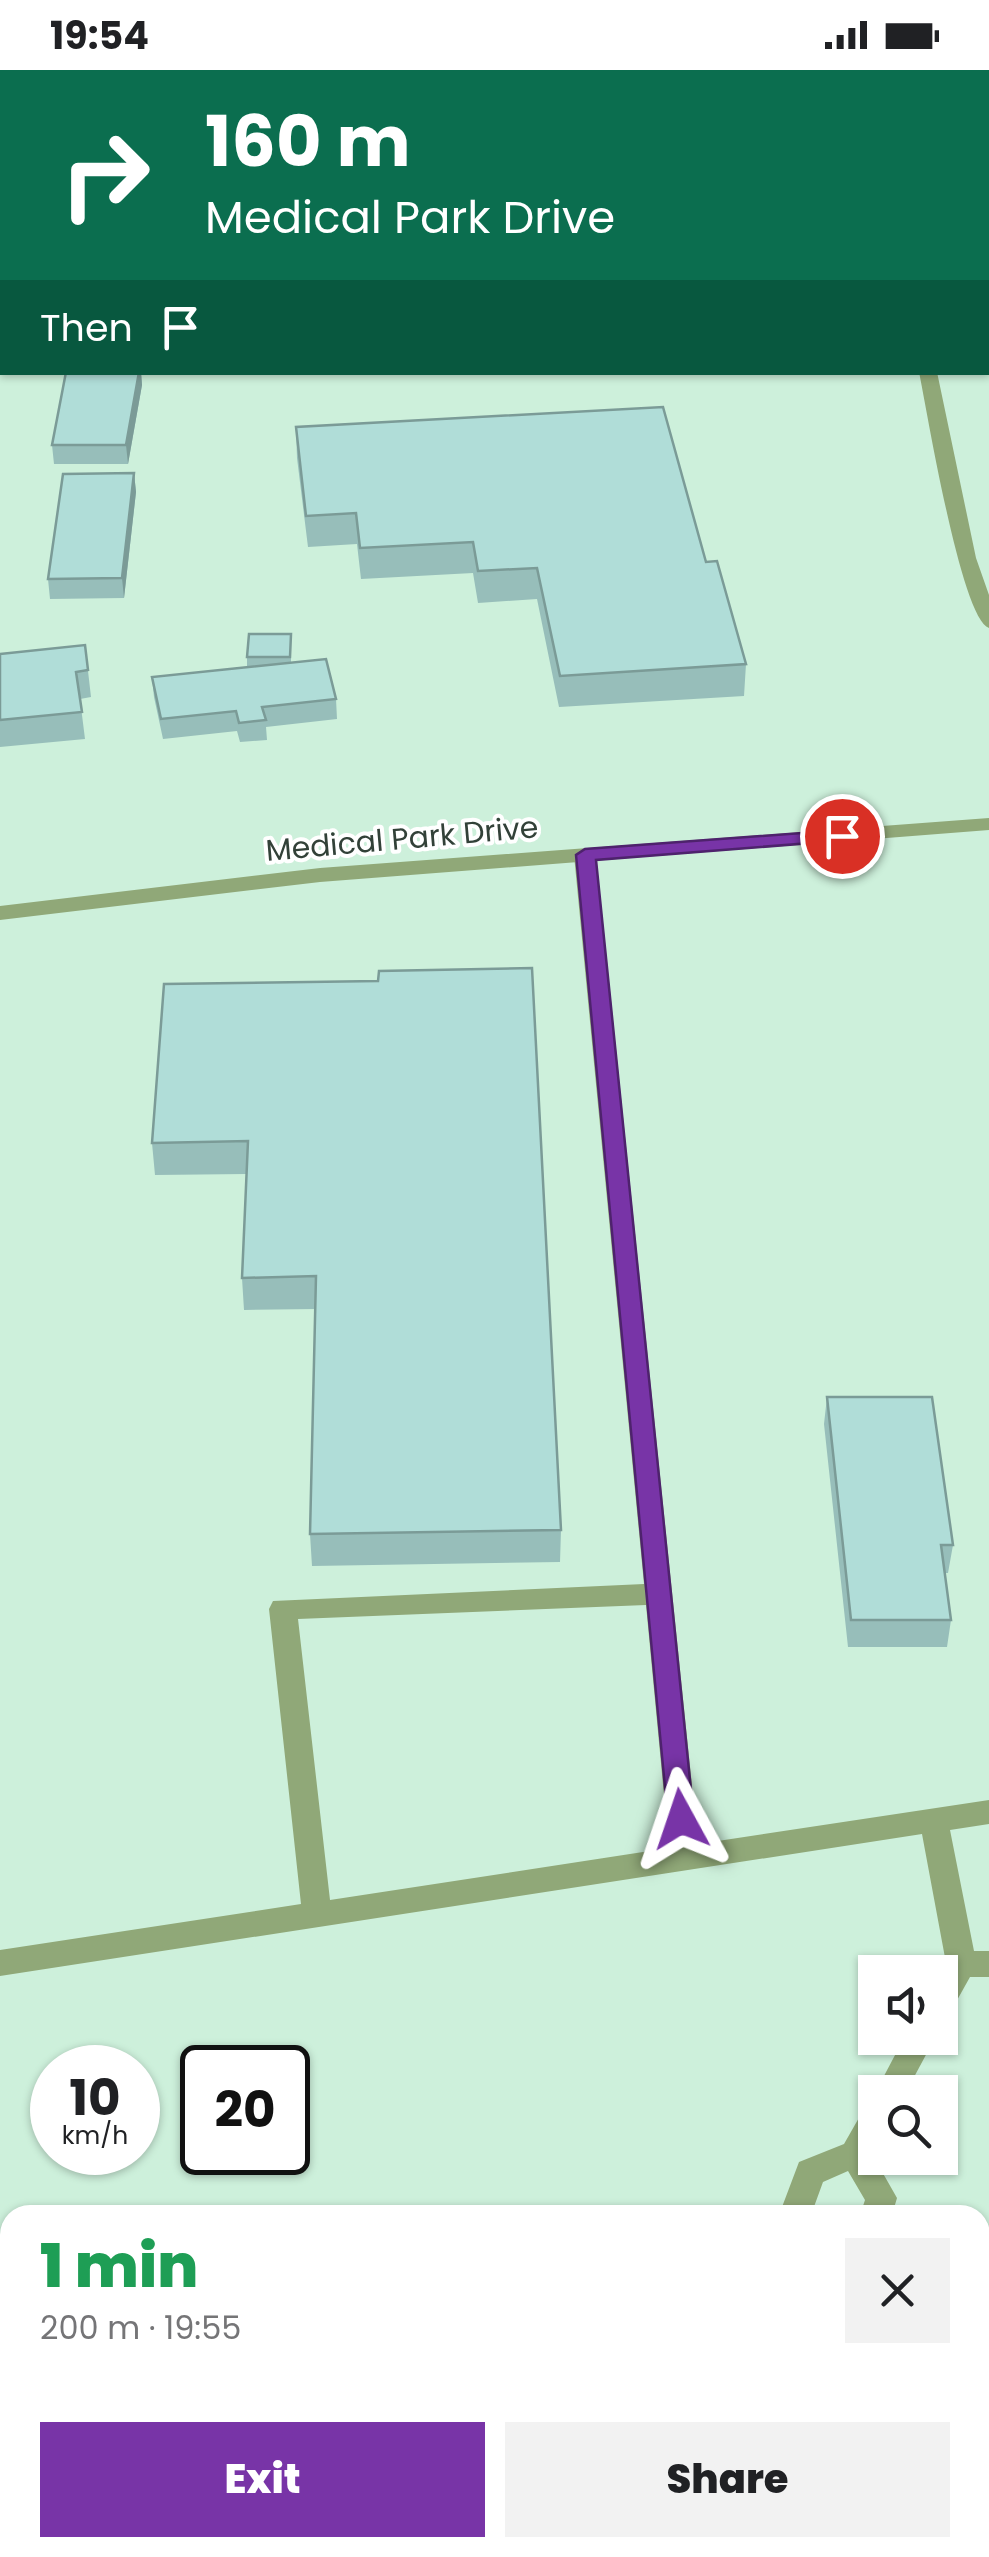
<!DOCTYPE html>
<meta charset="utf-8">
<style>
:root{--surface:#fff;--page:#f2f2f2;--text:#202124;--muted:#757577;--accent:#7834a7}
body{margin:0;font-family:Poppins,sans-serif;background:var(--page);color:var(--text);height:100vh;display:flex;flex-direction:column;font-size:38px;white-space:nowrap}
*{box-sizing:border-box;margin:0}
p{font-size:32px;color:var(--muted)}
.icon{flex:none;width:55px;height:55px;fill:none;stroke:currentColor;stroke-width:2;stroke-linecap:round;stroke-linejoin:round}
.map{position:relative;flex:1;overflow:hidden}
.panel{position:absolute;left:0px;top:2135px;width:990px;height:352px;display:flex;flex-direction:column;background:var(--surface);border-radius:30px 30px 0 0;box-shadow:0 2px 8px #0004}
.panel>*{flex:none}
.banner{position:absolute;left:0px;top:0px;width:990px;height:305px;box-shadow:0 2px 8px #0004;background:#0b6e4f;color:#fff;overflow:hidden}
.controls{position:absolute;left:858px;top:1885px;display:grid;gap:20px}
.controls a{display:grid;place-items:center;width:100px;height:100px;border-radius:0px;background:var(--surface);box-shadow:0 2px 8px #0004;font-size:50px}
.speed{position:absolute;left:30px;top:1975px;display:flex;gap:20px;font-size:50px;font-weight:700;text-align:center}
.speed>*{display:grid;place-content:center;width:130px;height:130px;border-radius:50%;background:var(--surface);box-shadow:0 2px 8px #0004;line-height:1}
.speed small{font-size:25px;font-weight:400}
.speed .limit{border:5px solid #111;border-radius:15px;background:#fff;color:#111}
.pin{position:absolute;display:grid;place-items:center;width:85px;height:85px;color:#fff;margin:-42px;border:5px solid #fff;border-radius:50%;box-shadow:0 2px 10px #0007}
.me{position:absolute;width:110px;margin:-55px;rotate:355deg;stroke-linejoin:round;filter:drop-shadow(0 0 8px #0008)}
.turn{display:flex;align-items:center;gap:35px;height:210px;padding:0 40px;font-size:45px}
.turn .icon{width:130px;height:130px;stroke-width:2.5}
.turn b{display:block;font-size:70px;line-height:85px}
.then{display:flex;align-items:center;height:95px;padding:0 40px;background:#0003;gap:20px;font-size:38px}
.round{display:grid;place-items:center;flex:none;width:105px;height:105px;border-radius:0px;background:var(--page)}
.summary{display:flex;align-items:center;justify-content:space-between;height:170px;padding:0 40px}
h1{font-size:60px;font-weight:800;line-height:75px;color:#1e9e55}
.primary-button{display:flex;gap:20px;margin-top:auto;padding:20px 40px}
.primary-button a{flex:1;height:115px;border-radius:0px;background:var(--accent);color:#fff;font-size:40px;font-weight:800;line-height:115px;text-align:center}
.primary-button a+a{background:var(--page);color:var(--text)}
.status{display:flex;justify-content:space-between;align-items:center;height:70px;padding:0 50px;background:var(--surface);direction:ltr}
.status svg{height:28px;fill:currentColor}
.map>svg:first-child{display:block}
</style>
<div class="status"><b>19:54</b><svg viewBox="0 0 49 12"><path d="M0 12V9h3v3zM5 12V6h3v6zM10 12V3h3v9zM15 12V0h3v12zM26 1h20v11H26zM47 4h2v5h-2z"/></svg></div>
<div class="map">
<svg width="989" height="2487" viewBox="0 0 989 2487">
<rect width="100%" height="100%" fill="#cdf0db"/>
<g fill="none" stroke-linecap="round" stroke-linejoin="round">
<path fill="#90a878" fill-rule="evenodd" d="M962,0H978L979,2H964Z
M0,33H2V43H0Z
M988,83H989V101L988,100Z
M988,286H989V296H988Z
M585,778L596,785L698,1774L989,1730V1754L950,1760L974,1881H989V1907H970L951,1941L940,1945V1903L946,1893L922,1764L0,1906V1880L301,1834L269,1539L273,1531L644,1514L574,785ZM646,1535L669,1778L330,1830L298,1549Z
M904,1968H935L906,2022L875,2023Z
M875,2035L872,2084L897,2128L892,2145H860L865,2130L848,2101L823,2112L811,2145H779L799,2092L844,2074L864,2039Z
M989,2462V2487H930L934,2478H980V2463Z
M735,2478H769L768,2487H734Z"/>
<path fill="#90a878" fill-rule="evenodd" d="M868,0H884V2H869Z
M919,302H937L976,488L989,525V558C961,549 927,340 919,302Z
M989,748V760L320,812L0,850V836L320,798Z"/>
</g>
<path fill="#97beba" d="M323,0H617L618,2H323Z
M66,302H141L142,315L128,394H54L52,375Z
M296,357L706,492L746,594L744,626L559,637L537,529L478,533L473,503L361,509L357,474L308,477L297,388Z
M134,403L136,422L124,528L50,529L48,509Z
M291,564V593L336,629L337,649L266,657L267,670L240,672L237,661L163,669L154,627L152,607L247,597V587Z
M85,575L91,627L80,629L85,669L0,677V584Z
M164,914L561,1460L560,1492L312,1496L310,1464L316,1239L244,1240L242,1208L246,1104L155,1105L152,1073Z
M827,1327L953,1475L948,1503H945L951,1550L947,1577H848L824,1354Z"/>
<path fill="#7b9b97" d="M139,302H141L142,315L128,394L126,375Z
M134,403L136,422L124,528L122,508Z
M240,2478H245L244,2487H240Z"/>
<path fill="#b0ddd8" stroke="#7b9b97" stroke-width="2.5" d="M152,0H225V1L214,2H153Z
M524,0H617L618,2H524Z
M66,302H139L126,375H52Z
M663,337L706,492L717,491L746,594L560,606L537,498L478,501L473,472L360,478L356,443L306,446L296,357Z
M134,403L122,508L48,509L63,404Z
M249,564H291L290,587H247Z
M85,575L88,600L76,602L82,642L0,650V584Z
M326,589L336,629L262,637L266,650L239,653L236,641L161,649L152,607Z
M532,898L561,1460L310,1464L316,1206L242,1208L248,1071L152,1073L164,914L378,911L379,901Z
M827,1327H932L953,1475H941L951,1550H851Z
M178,2478H240V2487H177Z"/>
<path fill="#7834a7" stroke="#4e226d" stroke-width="2.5" d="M842,760L852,766L849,770L596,790L694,1749L681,1760L668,1749L576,785L585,779Z"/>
<g text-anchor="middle" stroke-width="8" stroke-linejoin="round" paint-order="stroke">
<g font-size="30" fill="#324138" stroke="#fff">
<text transform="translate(402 769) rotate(-5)" y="10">Medical Park Drive</text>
</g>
</g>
</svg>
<div class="controls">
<a><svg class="icon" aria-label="sound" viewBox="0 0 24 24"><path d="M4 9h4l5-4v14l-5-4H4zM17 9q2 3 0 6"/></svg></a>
<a><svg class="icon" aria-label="search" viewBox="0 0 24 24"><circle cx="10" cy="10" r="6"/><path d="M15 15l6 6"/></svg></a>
</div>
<div class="speed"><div>10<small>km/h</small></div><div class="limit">20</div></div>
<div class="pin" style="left:842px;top:766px;background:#d93025"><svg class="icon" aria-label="arrive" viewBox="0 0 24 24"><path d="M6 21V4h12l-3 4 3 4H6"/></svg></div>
<svg class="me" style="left:681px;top:1749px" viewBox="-20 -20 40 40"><path d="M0-17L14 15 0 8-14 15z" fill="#7834a7" stroke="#fff" stroke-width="4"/></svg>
<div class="banner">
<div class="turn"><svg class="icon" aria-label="right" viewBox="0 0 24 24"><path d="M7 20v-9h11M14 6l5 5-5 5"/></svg><div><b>160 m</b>Medical Park Drive</div></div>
<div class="then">Then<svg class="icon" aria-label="arrive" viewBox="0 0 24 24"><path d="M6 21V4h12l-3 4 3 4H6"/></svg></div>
</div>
<section class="panel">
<div class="summary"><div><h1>1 min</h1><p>200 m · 19:55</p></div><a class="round"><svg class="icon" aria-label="close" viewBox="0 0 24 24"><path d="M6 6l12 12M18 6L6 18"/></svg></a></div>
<div class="primary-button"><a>Exit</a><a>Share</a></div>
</section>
</div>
